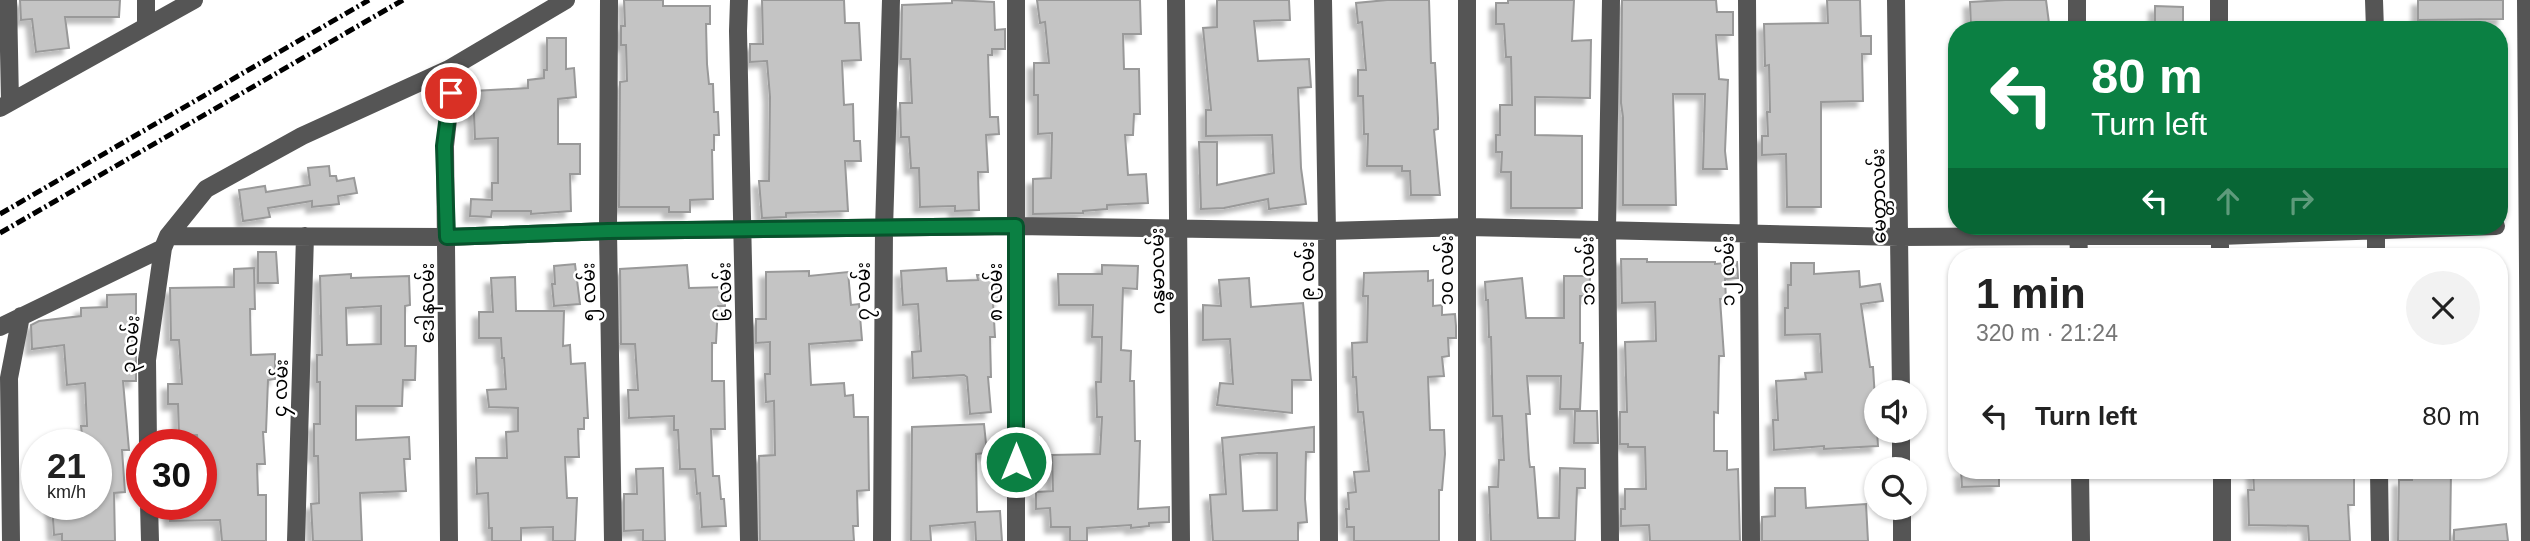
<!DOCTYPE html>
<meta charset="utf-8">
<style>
:root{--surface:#fff;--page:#f2f2f2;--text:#222;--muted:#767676}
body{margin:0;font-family:Arial,"Noto Sans Myanmar",sans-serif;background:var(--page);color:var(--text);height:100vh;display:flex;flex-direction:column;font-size:26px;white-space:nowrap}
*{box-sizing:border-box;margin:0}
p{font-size:23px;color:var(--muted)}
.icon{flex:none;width:38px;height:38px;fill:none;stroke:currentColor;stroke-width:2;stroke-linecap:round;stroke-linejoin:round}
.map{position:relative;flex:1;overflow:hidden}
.side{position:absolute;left:1948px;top:248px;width:560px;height:231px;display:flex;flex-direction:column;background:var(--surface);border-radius:28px;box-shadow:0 2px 5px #0004}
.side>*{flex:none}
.hud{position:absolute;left:1948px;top:21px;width:560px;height:214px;border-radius:28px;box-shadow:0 2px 5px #0004;background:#0b8043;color:#fff;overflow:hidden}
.tools{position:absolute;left:1864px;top:380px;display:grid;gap:14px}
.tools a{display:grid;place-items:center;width:63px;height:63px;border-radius:50%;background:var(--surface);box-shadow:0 2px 5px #0004;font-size:35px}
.speed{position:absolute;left:21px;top:429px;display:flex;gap:14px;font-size:35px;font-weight:700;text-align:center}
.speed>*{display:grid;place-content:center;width:91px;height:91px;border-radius:50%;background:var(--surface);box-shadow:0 2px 5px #0004;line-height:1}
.speed small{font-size:18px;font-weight:400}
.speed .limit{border:10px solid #d22;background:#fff;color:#111}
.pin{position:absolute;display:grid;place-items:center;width:60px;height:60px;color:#fff;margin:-30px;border:4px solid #fff;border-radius:50%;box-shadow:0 2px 7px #0007}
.me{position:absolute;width:77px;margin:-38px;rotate:0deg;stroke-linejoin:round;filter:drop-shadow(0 0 5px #0008)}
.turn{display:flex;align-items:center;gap:24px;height:147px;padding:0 28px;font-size:32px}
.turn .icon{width:91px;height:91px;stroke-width:2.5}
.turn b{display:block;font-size:49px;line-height:60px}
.lanes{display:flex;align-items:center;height:66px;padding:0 28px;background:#0003;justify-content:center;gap:35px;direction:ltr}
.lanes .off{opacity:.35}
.round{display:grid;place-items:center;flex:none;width:74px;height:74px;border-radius:37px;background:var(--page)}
.head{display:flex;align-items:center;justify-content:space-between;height:119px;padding:0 28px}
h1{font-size:42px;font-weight:700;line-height:52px}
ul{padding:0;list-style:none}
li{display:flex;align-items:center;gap:21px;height:98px;padding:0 28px}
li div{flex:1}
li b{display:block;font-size:26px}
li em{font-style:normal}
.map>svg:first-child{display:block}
</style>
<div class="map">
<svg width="2530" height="541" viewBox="0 0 2530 541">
<defs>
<filter id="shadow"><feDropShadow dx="-6" dy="6" stdDeviation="2" flood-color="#0004"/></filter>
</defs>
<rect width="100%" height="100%" fill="#fff"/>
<path fill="#c4c4c4" stroke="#999" stroke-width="2" fill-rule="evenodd" filter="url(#shadow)" d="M20,0H120L119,17H65L69,48L36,52L32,19L21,20Z
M624,0H663V6H710V24H706L707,64L709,84H713L714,112H718L719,135H714V150H712L713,199L690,200V212H669V207H619L620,82L627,81L626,45H621V26H625Z
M762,0H844L845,23H859L861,60L842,61L844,105L853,104L854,141H860L861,161H845L848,211L786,213V217L762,218L759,181H769L770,97L767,61L750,62V44H763Z
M952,0L994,2L995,30L1005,29V49H992V55H988L990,117H998L999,134L986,135L988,172H978L979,210L955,211V206L920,207L919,168H911L909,137H901L900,103H912L910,59H901L902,5L952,3Z
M1037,0H1140L1141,34H1123L1124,69H1139L1140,114H1134L1133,135H1125L1128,175L1146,174L1148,203L1107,205V209L1083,211V213L1033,214V179L1051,178L1052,133L1038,134V95H1034V63H1049L1045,22L1040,23Z
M1217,0H1289L1290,20L1254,21L1258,61L1309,59L1311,87L1298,88L1301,168L1306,204L1269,209L1268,199L1224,208L1201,209L1199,142H1217V185L1274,173L1272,135L1206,136V110H1211L1203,28L1217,27Z
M1387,0H1429L1431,63H1435L1438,118V129L1434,130L1440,195H1411L1410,171H1402V166H1367L1368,134H1364L1363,96H1358V70H1366L1362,22L1358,23L1356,3Z
M1508,0H1574L1572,41L1591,40L1590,98L1535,97V135L1582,136V208H1511V172H1501L1502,152H1496V135H1500V105H1512L1511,57H1506L1504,24H1496V3H1508Z
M1622,0H1716L1717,12H1733V35H1716L1719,79L1728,80L1725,151L1727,169H1703L1705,94H1673L1676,205H1623V117L1621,103Z
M1827,0H1860L1861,36H1871V54H1862L1863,101L1821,102V207H1787L1786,154L1762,155V136H1768L1767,112H1770L1769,65L1765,66L1764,24L1828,23Z
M2005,0H2046L2049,23L2009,29V27L1971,28L1970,2Z
M2418,0H2503V19L2418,20Z
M2155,6L2183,7V28L2155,27Z
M547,38H566V69L574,68L576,97L558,99V144H580V174H570L571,211L531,214V211H492L491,217L470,216L471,199L492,200V183H498V138L475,139L473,91L528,88V80L544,78V70H547Z
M329,166L330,176H336L337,181L354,178L357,193L338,196L339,204L312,207V201L268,208L270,217L243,221L239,190L265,186L266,192L310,185L308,168Z
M258,252H276L278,283H258Z
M1621,259H1647V262H1715V264L1737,262L1738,278L1725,279L1726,299H1720L1724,356H1719L1718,413L1714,412V451H1727V470L1738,469L1740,541H1650L1649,525L1621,526V509H1625V489H1646L1645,447H1628V444H1620V412H1627L1625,342L1656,341L1655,302L1622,303Z
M1791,263H1814V274L1859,271L1860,287L1880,284L1883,301L1861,304L1870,367H1873L1878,446L1824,449V446L1774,450L1773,420H1778L1776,381L1806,379L1805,373L1822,372L1820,334L1785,335V308H1788V285H1791Z
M575,264L580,304L554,306L552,284H555L554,266Z
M687,265L689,288L725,287V306H718L716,343H712V381H724L725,429H711L713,476H719L721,499H724L726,526L702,527L700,493L697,494L695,469H680L678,430H674V416L629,418L628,390H638L635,344H621L620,269Z
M1102,265L1138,266L1137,289L1123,288L1121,350L1131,351L1130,381H1134L1135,441H1140L1138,509L1169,507V522L1149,523V526L1131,528V525L1087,528V541H1070V527H1051L1050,508L1036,509V492L1053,491L1052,455L1100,454L1102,417H1097L1096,382H1101L1102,337H1092L1093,305H1059L1058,274H1102Z
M254,268L255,309H250L251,355L275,354V379L268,380L266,432H263L265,464H257L258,495H266V541H222L220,520L170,521V504H201V444H198L197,435L179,436L178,404H168V384H182L179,340H171L170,288L234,287V269Z
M946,268L947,281L978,280L977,275H999L1000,302H993L995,337H990L991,377H988L991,412L970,414L967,377L964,375L913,378L912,352L921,351L918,304L903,305L901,271Z
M809,271V276L848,272L851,305L859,304L862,340L809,344L811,385L844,383L845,396L853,395L854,417H868L869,490L857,491L858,526H853L854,541H760L759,456L775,455L774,401L766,402L765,374H770V342L756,343V319H766V272Z
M1428,271V281L1433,280V306L1442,305V315L1455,314L1456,326V338H1448L1449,356L1442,357L1444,376L1428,377L1430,430H1444L1445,454L1442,490H1439V541H1354V527H1347L1346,509H1349L1348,493L1356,492L1354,472L1369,471L1363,412H1358L1356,377H1353L1352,343L1367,342L1368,296H1363L1364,273Z
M351,274V278L409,276L410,305L405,306V346H416L415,380H403L402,406H356V440L409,437L410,459H404L406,491L360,493L362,541H313L311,504L319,503L318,456H314V424H320V382H317V355H322L320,276ZM381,306V344L347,345L346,308Z
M1564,276H1590L1589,296H1580V343H1583L1580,409H1560L1561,376H1527L1530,414H1526L1529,460L1530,467H1534L1538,518H1559L1560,468L1585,469V488H1577L1575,541H1491L1489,487H1498L1499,460H1504L1502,416H1493L1491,337H1489L1488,300H1486L1485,282L1522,278L1526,318H1564Z
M515,277L516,311H564L563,346L570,345L571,364L585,363L588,418H584V429H578L579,457H565L567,498H577L575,541H553V527L521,528V541H492V528H489L488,493L477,494L476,458H507L506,432L518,431V408L489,407L487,390L506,389L504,358H502L501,338H479V312H493L491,278Z
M1249,278L1251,307L1303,303L1311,380H1292V413L1217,405L1220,383L1233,384L1230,339L1203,340V305L1221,306L1219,280Z
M136,294V381H123L129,450H122L125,492L114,493L115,541H62V534L54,535L52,504H96V444H83L81,426H87L85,383L67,385L64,345L32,349L31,325L39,321L81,316V308L107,307V295Z
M1575,411H1597L1598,443H1574Z
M984,424L987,453L976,454L977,512L1000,511L1002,541H976L975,522L930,526L931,541H911L912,427Z
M1314,427V452H1306L1305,499L1307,522L1298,523V541H1213L1210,495L1226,494L1222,438ZM1258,453H1277V510L1243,511L1240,455Z
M663,468L665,541H643V530L624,531V494H637L636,469Z
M1961,471H1999V486L1962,487Z
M2253,471H2354V505H2348L2350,541H2309L2308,526L2249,525L2248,490H2254Z
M2412,471H2451L2450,541H2398L2399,480H2412Z
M1775,488H1805L1806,508L1866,504L1868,541H1762V517L1775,516Z
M2506,524L2508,541H2454V530Z"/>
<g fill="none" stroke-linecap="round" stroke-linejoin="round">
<path stroke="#555" stroke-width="18" d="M8,0L10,102
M146,0V25
M609,0L608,231L613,541
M739,0L738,31L749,541
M1016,0V541
M1176,0L1181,541
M1323,0L1327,231L1329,541
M1747,0L1751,541
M1896,0L1901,392
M2077,0V30
M2219,0V30
M2374,0L2375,30
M2526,0L2530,541
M0,108L194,0
M2078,226L2079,257
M2220,226V257
M2376,226V257
M168,236L447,237L608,231L1016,226L1327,231L1467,227L1899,237L2078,236H2220L2496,226
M0,327L163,248
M1901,430V469
M148,444L147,360L163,248L168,236L206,189L302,136L449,69L566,0
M2080,471L2081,541
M2222,471V541
M2379,471L2380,541
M149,504L150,541
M1902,508V541
M11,541L9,378L21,316
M296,541L305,236
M449,541L445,146L454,66
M882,541L884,229L891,0
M1467,541V0
M1610,541L1607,228L1611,0"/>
<path stroke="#000" stroke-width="5" stroke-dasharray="10 3.5 2 3.5" stroke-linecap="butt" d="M0,214L369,0
M0,233L403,0"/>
</g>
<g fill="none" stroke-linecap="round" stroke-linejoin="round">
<defs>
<path id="route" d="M451,93L444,146L447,237L608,231L1016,226V462"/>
</defs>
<use href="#route" stroke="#07532c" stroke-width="18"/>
<use href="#route" stroke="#0b8043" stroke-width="12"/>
</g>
<g text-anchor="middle" stroke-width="5" stroke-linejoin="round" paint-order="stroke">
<g font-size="19" fill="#000" stroke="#fff">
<text transform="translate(1878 196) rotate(-91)" y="7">မေတ္တာလမ်း</text>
<text transform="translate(1446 270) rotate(-90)" y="7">၁၀ လမ်း</text>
<text transform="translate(1157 271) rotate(-91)" y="7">ဂန္ဓမာလမ်း</text>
<text transform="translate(1307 271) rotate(-90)" y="7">၉ လမ်း</text>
<text transform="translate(1587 271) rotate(-91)" y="7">၁၁ လမ်း</text>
<text transform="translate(1727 271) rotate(-91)" y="7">၁၂ လမ်း</text>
<text transform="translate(863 291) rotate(-90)" y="7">၇ လမ်း</text>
<text transform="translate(588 292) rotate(-91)" y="7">၅ လမ်း</text>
<text transform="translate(724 292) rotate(-91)" y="7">၆ လမ်း</text>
<text transform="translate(995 292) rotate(-90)" y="7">၈ လမ်း</text>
<text transform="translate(427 303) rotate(-90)" y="7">ဒေါနလမ်း</text>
<text transform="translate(130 344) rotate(-85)" y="7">၃ လမ်း</text>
<text transform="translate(280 388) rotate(-88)" y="7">၄ လမ်း</text>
</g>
</g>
</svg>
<div class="tools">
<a><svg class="icon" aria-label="sound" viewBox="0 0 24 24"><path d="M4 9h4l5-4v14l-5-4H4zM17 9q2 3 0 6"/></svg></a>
<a><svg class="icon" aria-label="search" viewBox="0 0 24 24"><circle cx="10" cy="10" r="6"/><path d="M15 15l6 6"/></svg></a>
</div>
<div class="speed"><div>21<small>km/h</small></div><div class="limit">30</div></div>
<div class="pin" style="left:451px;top:93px;background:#d93025"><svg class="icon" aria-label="arrive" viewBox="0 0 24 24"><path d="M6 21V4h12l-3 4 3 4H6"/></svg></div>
<svg class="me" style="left:1016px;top:462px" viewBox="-20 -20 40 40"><circle r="17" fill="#0b8043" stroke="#fff" stroke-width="3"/><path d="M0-11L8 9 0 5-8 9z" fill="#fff"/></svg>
<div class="hud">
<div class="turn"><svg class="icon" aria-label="left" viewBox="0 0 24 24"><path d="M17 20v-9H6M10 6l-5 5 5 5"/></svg><div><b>80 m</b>Turn left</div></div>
<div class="lanes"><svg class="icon" aria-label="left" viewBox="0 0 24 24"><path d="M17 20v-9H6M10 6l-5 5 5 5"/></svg><svg class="icon off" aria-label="ahead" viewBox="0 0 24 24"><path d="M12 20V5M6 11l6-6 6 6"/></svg><svg class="icon off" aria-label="right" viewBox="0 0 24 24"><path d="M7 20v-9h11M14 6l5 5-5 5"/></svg></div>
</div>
<section class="side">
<div class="head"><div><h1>1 min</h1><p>320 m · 21:24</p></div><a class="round"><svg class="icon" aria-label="close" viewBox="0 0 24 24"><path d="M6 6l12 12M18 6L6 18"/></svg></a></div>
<ul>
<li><svg class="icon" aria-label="left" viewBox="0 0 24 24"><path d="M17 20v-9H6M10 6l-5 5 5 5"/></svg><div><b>Turn left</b></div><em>80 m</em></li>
</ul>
</section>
</div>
